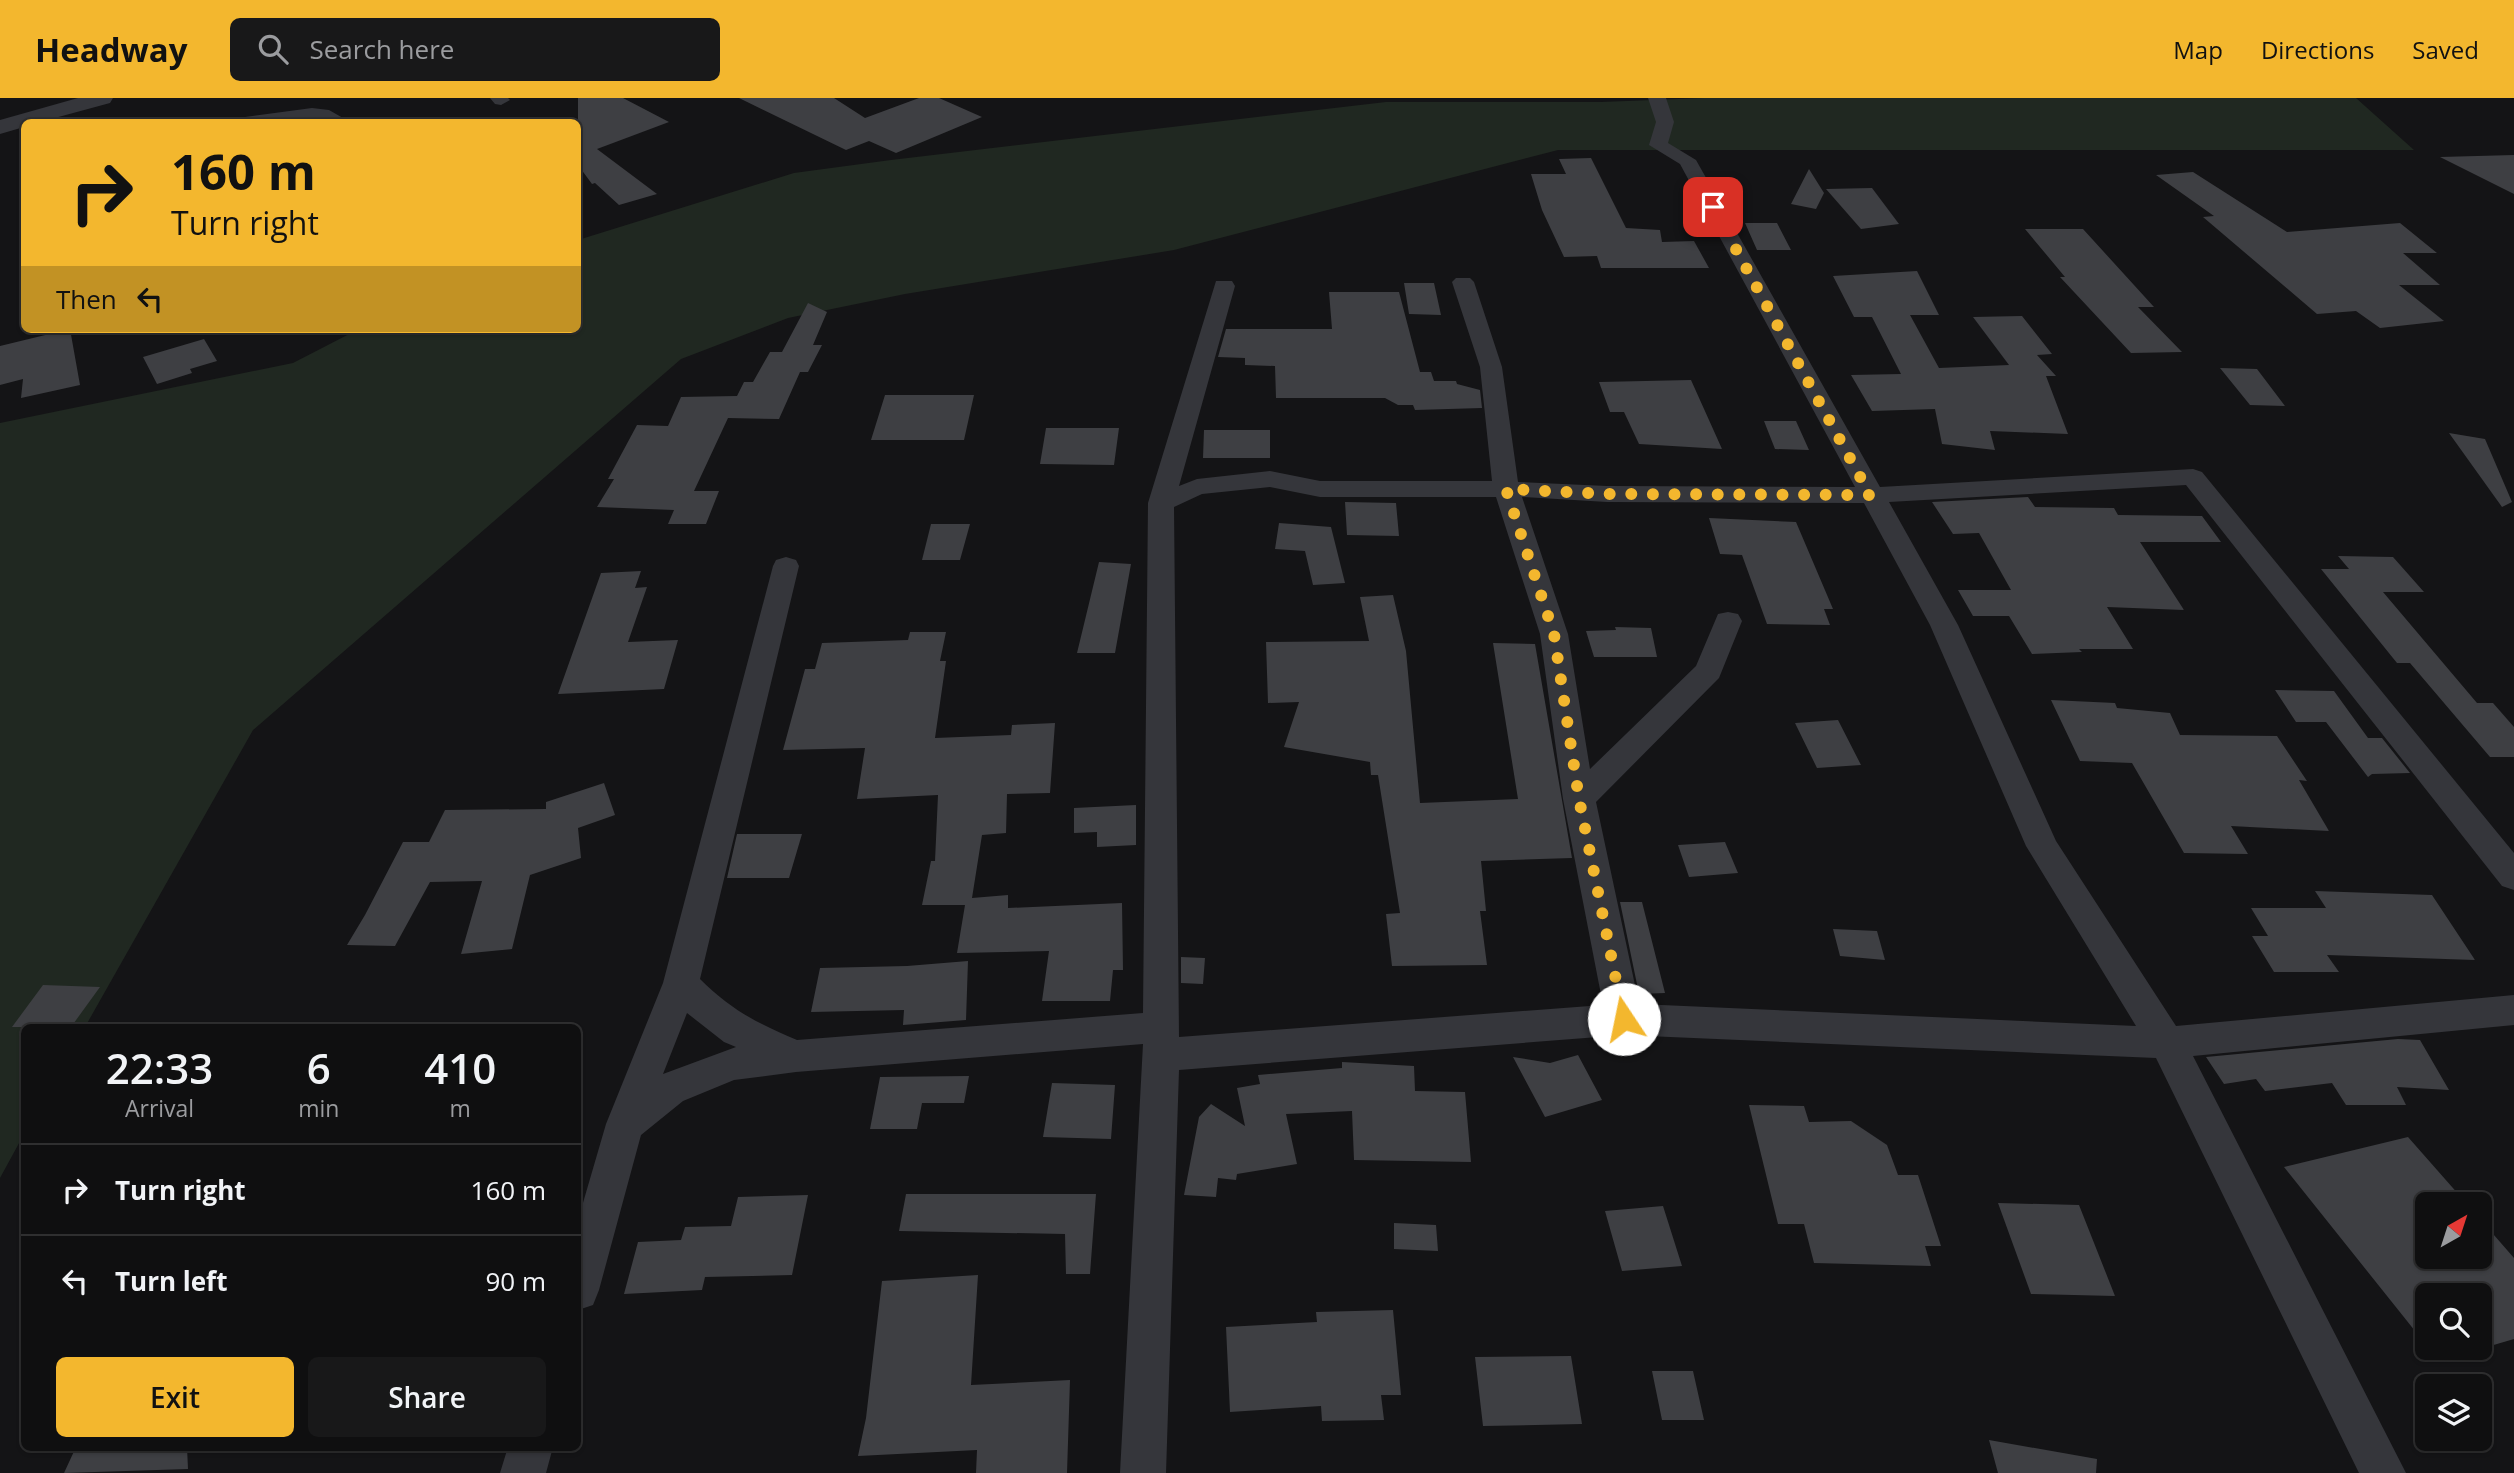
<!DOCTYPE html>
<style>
:root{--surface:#0f0f10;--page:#181819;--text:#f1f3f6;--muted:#9b9c9f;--line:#2f2f30;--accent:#f3b72e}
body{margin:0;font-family:"Open Sans",sans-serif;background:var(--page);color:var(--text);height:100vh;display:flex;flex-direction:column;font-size:26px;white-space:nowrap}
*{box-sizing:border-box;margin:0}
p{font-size:23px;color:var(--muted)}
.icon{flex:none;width:38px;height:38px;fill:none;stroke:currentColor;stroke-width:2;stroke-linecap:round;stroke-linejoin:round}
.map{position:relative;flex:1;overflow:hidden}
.sheet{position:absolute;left:21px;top:926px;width:560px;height:427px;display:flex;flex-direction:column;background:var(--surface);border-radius:10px;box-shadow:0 2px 5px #0004,0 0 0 2px var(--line)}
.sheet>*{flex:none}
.top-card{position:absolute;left:21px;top:21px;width:560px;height:214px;border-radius:10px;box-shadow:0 2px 5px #0004,0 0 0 2px var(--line);background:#f3b72e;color:#111;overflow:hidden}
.needle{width:46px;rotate:39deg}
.controls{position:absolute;left:2415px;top:1094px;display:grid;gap:14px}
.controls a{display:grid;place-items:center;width:77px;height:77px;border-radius:10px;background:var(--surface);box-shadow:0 2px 5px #0004,0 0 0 2px var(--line);font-size:35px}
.pin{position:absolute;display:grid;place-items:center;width:60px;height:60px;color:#fff;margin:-30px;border-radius:14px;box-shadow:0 4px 10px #0006}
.me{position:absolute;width:77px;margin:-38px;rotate:349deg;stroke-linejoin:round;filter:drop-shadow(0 0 5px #0008)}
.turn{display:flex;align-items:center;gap:24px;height:147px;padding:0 35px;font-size:32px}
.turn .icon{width:91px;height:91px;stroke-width:2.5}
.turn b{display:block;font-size:49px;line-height:60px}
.then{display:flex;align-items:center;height:66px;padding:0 35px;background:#0003;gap:14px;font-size:26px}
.eta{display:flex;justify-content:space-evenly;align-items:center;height:119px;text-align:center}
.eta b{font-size:42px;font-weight:600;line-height:49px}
.action{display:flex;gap:14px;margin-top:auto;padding:14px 35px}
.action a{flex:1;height:80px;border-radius:10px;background:var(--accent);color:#111;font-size:28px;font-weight:600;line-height:80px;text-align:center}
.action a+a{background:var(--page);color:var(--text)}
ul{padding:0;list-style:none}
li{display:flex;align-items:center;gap:21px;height:91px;padding:0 35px;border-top:2px solid var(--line)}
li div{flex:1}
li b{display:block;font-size:26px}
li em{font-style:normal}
header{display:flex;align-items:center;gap:42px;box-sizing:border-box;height:98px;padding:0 35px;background:var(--accent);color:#111}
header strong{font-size:33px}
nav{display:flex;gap:38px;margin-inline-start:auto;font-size:24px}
.search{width:490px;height:63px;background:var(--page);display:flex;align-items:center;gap:18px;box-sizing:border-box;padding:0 24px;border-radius:10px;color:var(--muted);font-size:26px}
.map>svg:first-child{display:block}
</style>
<header>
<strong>Headway</strong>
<div class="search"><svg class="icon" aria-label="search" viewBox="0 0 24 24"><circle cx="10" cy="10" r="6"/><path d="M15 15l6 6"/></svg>Search here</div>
<nav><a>Map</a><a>Directions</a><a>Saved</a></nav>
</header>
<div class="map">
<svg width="2514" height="1375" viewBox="0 0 2514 1375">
<rect width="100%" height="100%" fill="#141416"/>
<path fill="#202821" d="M1704,0H2356L2414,52H1558L1174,152L905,196L788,220L681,261L253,632L85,929H24V1036L0,1080V325L293,265L359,231H578V142L794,75L891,62L1386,4H1601Z"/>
<path fill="#3e3f43" d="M578,0H623L669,24L597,51L657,96L619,107L595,85L592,86L578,67Z
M739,0H834L865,20L919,0H939L982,19L896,55L869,43L846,52Z
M2514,57V96L2440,59Z
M1591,60L1626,130L1660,132L1662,144L1694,143L1709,170H1601L1597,158L1564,159L1542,112L1531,76H1566L1559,61Z
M1809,71L1824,95L1816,111L1791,106Z
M2193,74L2287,134L2400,125L2437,155H2403L2440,187H2399L2444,223L2380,230L2356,213L2317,216L2203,119L2214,118L2156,77Z
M1872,90L1899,126L1861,131L1826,91Z
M1745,125H1777L1791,152H1757Z
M2025,131H2083L2154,209H2138L2182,254L2131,255L2060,179H2065Z
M1917,173L1939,217H1910L1939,270L2009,267L1973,219L2022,218L2052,256L2037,257L2056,278H2046L2068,336L1990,333L1995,352L1942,346L1935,311L1872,313L1851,277L1901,276L1872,219H1854L1833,178Z
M1404,185H1434L1441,217L1409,216Z
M1329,194H1399L1420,274H1431L1434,283H1456L1457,286L1480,292L1482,310L1415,312L1413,307H1398L1385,300H1276L1275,268L1245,267V260L1218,259L1226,231H1332Z
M808,205L827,214L813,247H822L808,274H800L779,321L728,320L694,393H719L706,426H668L674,412L597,409L614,381H608L637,327L668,328L681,299L737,298L744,284H753L770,254H782Z
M70,231L80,287L21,300L23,281L0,287V248Z
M204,241L217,263L190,271L192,275L157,286L143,259Z
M2220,270L2257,271L2285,308L2250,307Z
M1691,282L1722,351L1639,346L1624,314H1610L1599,284Z
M885,297H974L964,342H871Z
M1764,323H1796L1809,352L1775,351Z
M1046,330H1119L1114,367L1040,366Z
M1204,332H1270V360H1203Z
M2449,335L2485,341L2512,404L2502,409Z
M2028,399L2035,409L2114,410L2118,417L2202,418L2221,444H2140L2184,512L2107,509L2133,551H2079L2082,554L2032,556L2009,518H1973L1958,492H2011L1979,435L1953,436L1932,404Z
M1345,404L1396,405L1399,438L1347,437Z
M1709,420L1796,424L1833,511H1824L1830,527L1767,526L1742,457L1720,456Z
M1279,425L1331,429L1345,485L1313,487L1305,453L1275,451Z
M931,426H970L960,462H922Z
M2338,458L2393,459L2424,494H2383L2477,605H2493L2514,629V659H2490L2410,565H2397L2321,471H2349Z
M1099,464L1131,466L1115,555H1077Z
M641,473L635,490L647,489L628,544L678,542L664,591L558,596L601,475Z
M1393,497L1406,553L1420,705L1518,701L1493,545L1535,546L1572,760L1481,763L1486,813H1480L1487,867L1392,868L1386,816L1400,815L1378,677H1371L1370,664L1284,649L1299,604L1268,605L1266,544L1369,543L1360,499Z
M1615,529L1651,530L1657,559H1594L1586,533L1616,532Z
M910,534H946L940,563H946L935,640L1011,637L1012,627L1055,625L1050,695L1007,696L1006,735L982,737L972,800L1008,797V810L1122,805L1123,872H1113L1110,903H1042L1049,853L957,855L965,807H922L931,763H935L938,697L857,701L865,650L783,652L805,571H815L822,545L908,542Z
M2275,592L2334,593L2368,640H2382L2410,675L2372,676L2368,679L2326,624H2296Z
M2051,602L2115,605L2117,610L2170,615L2180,637L2277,638L2307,683L2299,682L2329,733L2231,728L2248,756L2184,755L2132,665L2080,663Z
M1838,622L1861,667L1817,670L1795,625Z
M604,685L615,717L578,730L581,760L530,777L512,851L461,856L482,783L430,784L395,848L347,847L365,817L403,744H429L445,712L546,711V704Z
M1136,707V747L1097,749V734L1074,735V710Z
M737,736H802L789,780H727Z
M1725,744L1738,775L1689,779L1678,747Z
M2315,793L2432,797L2475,862L2327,857L2339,874H2274L2252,838H2268L2251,810H2326Z
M1620,804H1642L1665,895L1639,896Z
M1833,831L1877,833L1885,862L1840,858Z
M1181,859L1205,860L1203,886L1181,885Z
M968,863L966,922L903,927L904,912L811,914L820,870L907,868Z
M43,887L100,889L71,929H12Z
M2398,941L2420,942L2449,992L2397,989L2406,1007H2346L2332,985L2265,993L2256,981L2224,986L2206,959Z
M1578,957L1602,1002L1545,1019L1513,959L1550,965Z
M1342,964L1414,968L1415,993L1465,994L1471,1064L1354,1062L1352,1013L1286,1016L1297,1066L1237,1076L1236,1082L1218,1080L1216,1099L1184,1097L1199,1019L1211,1006L1245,1028L1237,990L1260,986L1258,977L1342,970Z
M969,978L964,1005H922L917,1031H870L880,979Z
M1052,985L1115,987L1111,1041L1043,1039Z
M1749,1007L1804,1008L1809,1024L1851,1023L1887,1047L1898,1077H1918L1941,1148H1925L1931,1168L1814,1165L1804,1126H1778Z
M2408,1039L2467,1106H2427V1158H2480V1121L2514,1160V1241L2480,1251V1197H2427V1248L2284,1069Z
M906,1096H1096L1090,1176H1066L1065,1136L899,1133Z
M808,1097L792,1177L705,1179L702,1192L624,1196L638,1144L681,1142L685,1129L731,1128L738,1099Z
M1998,1105L2079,1107L2115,1198L2031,1196Z
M1663,1108L1682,1168L1622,1173L1605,1113Z
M1394,1125L1436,1127L1438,1153L1394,1151Z
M978,1177L971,1287L1070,1282L1067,1375H976L977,1352L858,1358L866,1320L882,1183Z
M1393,1212L1401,1297H1381L1384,1322L1322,1323L1321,1308L1230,1314L1226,1229L1317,1224L1316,1214Z
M1571,1258L1582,1326L1483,1328L1475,1259Z
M1652,1273H1693L1704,1322H1662Z
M1989,1342L2097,1361L2096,1375H1998Z
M76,1349H187L188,1371L64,1375Z"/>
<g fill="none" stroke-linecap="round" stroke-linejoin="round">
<path fill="#35363b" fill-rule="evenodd" d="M490,0H508L510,2L501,7L495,6Z
M1648,0H1666L1674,24L1668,45L1696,62L1880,389L2193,371L2202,374L2514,755V792L2502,788L2186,387L1889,404L1958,527L2056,743L2176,928L2514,897V927L2193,958L2406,1375H2359L2156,960L1624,937L1179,972L1166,1375H1120L1143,946L796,974L734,982L683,1003L641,1037L599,1192L593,1207L578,1212V1122L606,1026L663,885L773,468L776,462L786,459L796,462L799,468L700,881C731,912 757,925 797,942L1143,915L1148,405L1216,183H1232L1235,188L1179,388L1197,381L1270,373L1320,383H1492L1480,269L1452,184L1456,180H1470L1474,184L1502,269L1518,384L1607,388L1855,389L1680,66L1649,47L1656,24ZM1270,389L1320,399H1496L1540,536L1563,701L1603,907L1179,939L1174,409L1202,396ZM1522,399L1607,404L1864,405L1930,527L2026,748L2136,928L1639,906L1596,704L1719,580L1742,523L1738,516L1728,514L1718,516L1696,568L1590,671L1568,536ZM687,915L724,944L736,949L663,976Z
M312,10L329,12L350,24H327L312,20L281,24H236L245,19Z
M508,1349H553L546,1375H500Z"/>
<path fill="#35363b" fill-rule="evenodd" d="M78,0H113L110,5L40,24H24V29L0,36V22Z"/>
</g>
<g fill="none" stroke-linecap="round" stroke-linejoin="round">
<path stroke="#f3b72e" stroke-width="12" stroke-dasharray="0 21.6" d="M1624,921L1579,701L1554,536L1506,391L1607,396L1870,397L1713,109"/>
</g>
</svg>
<div class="controls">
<a><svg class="needle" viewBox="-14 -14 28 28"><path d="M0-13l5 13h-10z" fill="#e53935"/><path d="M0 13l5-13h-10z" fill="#9b9c9f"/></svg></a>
<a><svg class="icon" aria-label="search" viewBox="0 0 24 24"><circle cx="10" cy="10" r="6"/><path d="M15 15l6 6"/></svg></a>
<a><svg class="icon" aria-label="layers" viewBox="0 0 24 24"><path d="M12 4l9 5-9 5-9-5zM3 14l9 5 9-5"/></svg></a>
</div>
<div class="pin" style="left:1713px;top:109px;background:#d93025"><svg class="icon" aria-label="arrive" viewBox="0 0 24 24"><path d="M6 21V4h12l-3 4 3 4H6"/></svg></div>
<svg class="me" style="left:1624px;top:921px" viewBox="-20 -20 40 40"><circle r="19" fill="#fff"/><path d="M0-13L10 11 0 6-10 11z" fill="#f3b72e"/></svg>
<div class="top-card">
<div class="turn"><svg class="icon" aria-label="right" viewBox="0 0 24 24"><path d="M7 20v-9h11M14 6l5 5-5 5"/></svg><div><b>160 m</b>Turn right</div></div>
<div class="then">Then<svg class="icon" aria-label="left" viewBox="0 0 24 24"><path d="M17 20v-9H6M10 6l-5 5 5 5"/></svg></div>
</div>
<section class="sheet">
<div class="eta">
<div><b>22:33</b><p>Arrival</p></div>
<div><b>6</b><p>min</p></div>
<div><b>410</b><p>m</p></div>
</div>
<ul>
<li><svg class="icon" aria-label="right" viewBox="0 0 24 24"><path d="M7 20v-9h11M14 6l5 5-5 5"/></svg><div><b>Turn right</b></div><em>160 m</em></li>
<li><svg class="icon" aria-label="left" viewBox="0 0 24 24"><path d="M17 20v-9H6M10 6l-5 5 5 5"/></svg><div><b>Turn left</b></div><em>90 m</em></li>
</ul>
<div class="action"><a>Exit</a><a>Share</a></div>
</section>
</div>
